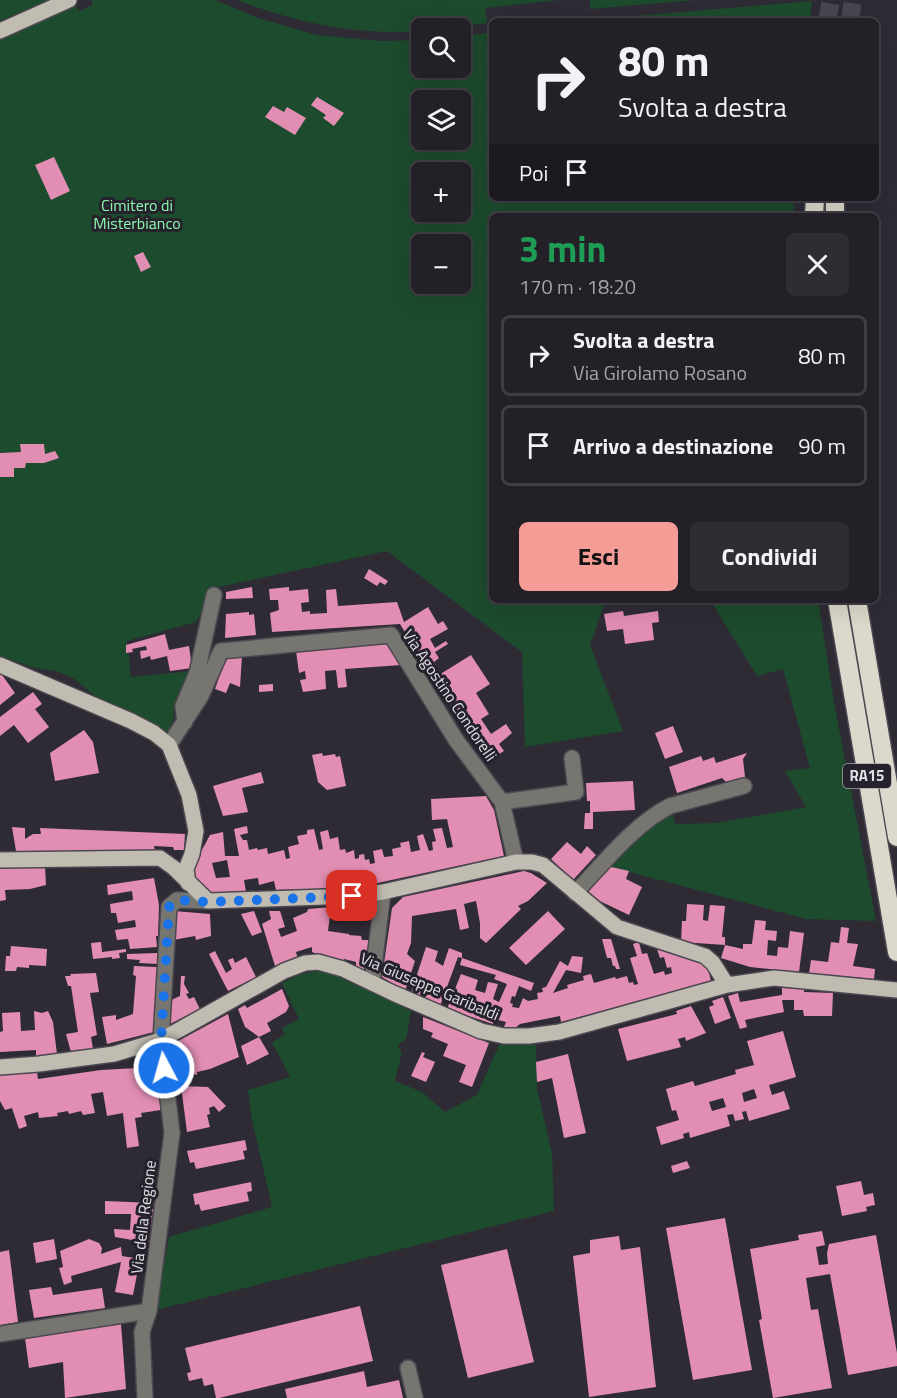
<!DOCTYPE html>
<html lang="it">
<meta charset="utf-8">
<style>
:root{--surface:#232028;--page:#2f2d34;--text:#f1f3f6;--muted:#a3a3a8;--line:#403e45;--accent:#f59c96}
body{margin:0;font-family:"Titillium Web",sans-serif;background:var(--page);color:var(--text);height:100vh;display:flex;flex-direction:column;font-size:22px;white-space:nowrap}
*{box-sizing:border-box;margin:0}
p{font-size:20px;color:var(--muted)}
.icon{flex:none;width:33px;height:33px;fill:none;stroke:currentColor;stroke-width:2;stroke-linecap:round;stroke-linejoin:round}
.map{position:relative;flex:1;overflow:hidden}
.side{position:absolute;left:489px;top:213px;width:390px;height:390px;display:flex;flex-direction:column;background:var(--surface);border-radius:9px;box-shadow:0 6px 24px #0002,0 0 0 2px var(--line)}
.side>*{flex:none}
.banner{position:absolute;left:489px;top:18px;width:390px;height:183px;border-radius:9px;box-shadow:0 6px 24px #0002,0 0 0 2px var(--line);background:#232028;color:var(--text);overflow:hidden}
.controls{position:absolute;left:411px;top:18px;display:grid;gap:12px}
.controls a{display:grid;place-items:center;width:60px;height:60px;border-radius:9px;background:var(--surface);box-shadow:0 6px 24px #0002,0 0 0 2px var(--line);font-size:30px}
.pin{position:absolute;display:grid;place-items:center;width:51px;height:51px;color:#fff;margin:-26px;border-radius:12px;box-shadow:0 3px 9px #0006}
.me{position:absolute;width:66px;margin:-33px;rotate:354deg;stroke-linejoin:round;filter:drop-shadow(0 0 4px #0008)}
.turn{display:flex;align-items:center;gap:21px;height:126px;padding:0 30px;font-size:27px}
.turn .icon{width:78px;height:78px;stroke-width:2.5}
.turn b{display:block;font-size:42px;line-height:51px}
.then{display:flex;align-items:center;height:57px;padding:0 30px;background:#0003;gap:12px;font-size:22px}
.round{display:grid;place-items:center;flex:none;width:63px;height:63px;border-radius:9px;background:var(--page)}
.head{display:flex;align-items:center;justify-content:space-between;height:102px;padding:0 30px}
h1{font-size:36px;font-weight:700;line-height:45px;color:#1e9e55}
.button{display:flex;gap:12px;margin-top:auto;padding:12px 30px}
.button a{flex:1;height:69px;border-radius:9px;background:var(--accent);color:#111;font-size:24px;font-weight:700;line-height:69px;text-align:center}
.button a+a{background:var(--page);color:var(--text)}
ul{padding:0;list-style:none}
li{display:flex;align-items:center;gap:18px;height:81px;margin:0 12px 9px;padding:0 18px;border:3px solid var(--line);border-radius:9px}
li div{flex:1}
li b{display:block;font-size:22px}
li em{font-style:normal}
.map>svg:first-child{display:block}
</style>
<div class="map">
<svg width="897" height="1398" viewBox="0 0 897 1398">
<rect width="100%" height="100%" fill="#2f2b35"/>
<path fill="#1c4b2d" fill-rule="evenodd" d="M0,0H49L0,21Z
M92,0H215L258,18L317,35L380,41L421,40L422,68H460L461,37L492,32V198H794L793,216H492V600H606L590,645L623,731L525,747L522,652L387,551L219,587L196,622L127,641L131,677L194,671L173,712L174,718L167,734L99,699L74,679L59,672L32,667L0,656V39L75,6L80,11L92,5ZM422,100H460V140H422ZM422,172H460V212H422ZM422,244H460V284H422Z
M237,0H559L485,8L487,23L448,28H422L421,31C358,36 296,23 237,0Z
M590,0H696L590,9Z
M812,1L810,21H577Z
M710,600H818L835,708L876,921L806,919L607,866L639,834L672,811L675,824L717,823L806,807L785,771L810,768L783,669L757,676Z
M316,971C350,976 381,996 411,1011L406,1039L400,1043L398,1048L402,1052L395,1081L422,1092L445,1112L477,1095L500,1043L511,1045L536,1043L537,1089L552,1153L554,1211L156,1310L169,1237L272,1207L251,1115L248,1090L290,1077L272,1042L285,1035L282,1028L299,1019L282,983L299,975Z"/>
<path fill="#e28eb3" fill-rule="evenodd" d="M317,97L344,113L334,126L323,118L326,115L311,105Z
M273,106L284,112L287,107L306,118L295,135L265,117Z
M54,157L70,191L51,200L35,165Z
M143,252L151,267L141,272L134,256Z
M20,444H44L45,454L55,451L59,458L44,463H26L25,468H14V477H0V453L21,452Z
M369,569L388,581L385,585L380,582L377,586L364,578Z
M252,587L253,598L226,599V592Z
M289,587V591L308,589L309,602L301,603L302,612L310,611V614L327,613L326,590L336,589L338,606L397,602L404,622L428,607L438,624L443,621L448,629L430,639L435,648L446,641L448,644L435,652L439,658L434,662L436,666L428,670L400,624L272,632L270,613L279,610L278,600H270L269,589Z
M623,611L624,616L658,611L659,622L652,623L654,640L625,644L623,629L607,631L604,614Z
M249,612V615L254,614L256,635L225,638L226,614Z
M165,634L169,650L189,646L192,668L170,671L167,656L151,660L150,656L141,659L140,651L147,650L146,646L132,649L133,652L126,653V645Z
M387,644L401,665L345,669L347,687L338,688L336,670L325,671L326,689L303,692L300,680L306,679L305,671L299,673L296,651Z
M471,655L490,684L476,693L489,714L481,719L491,734L506,724L512,733L499,744L504,751L486,762L434,678Z
M242,656L240,687L230,683L226,693L215,689L226,657Z
M0,672L15,693L0,705Z
M273,684V691L259,692V685Z
M33,692L42,704L35,709L49,727L28,743L14,725L0,736V717Z
M673,726L683,752L665,759L655,733Z
M84,730L93,742L99,773L55,781L50,753Z
M322,753L323,756L335,754L336,757L340,756L346,786L327,790L318,782L312,755Z
M747,753L743,759L745,777L726,782L722,778L677,793L669,767L701,756L703,761L714,757L716,763Z
M261,772L264,783L242,788L248,812L223,816L213,786Z
M633,781L635,810L593,812V829H584L585,813H590V801H587L586,783Z
M486,796L494,810L504,856L354,888L276,890L274,881L259,885L258,878L244,880L246,892L209,893L194,882L191,870L210,835L223,832L225,856H239L234,829L247,826L248,833L240,835L243,840H247L249,850L257,848L258,850L267,848L268,854L284,850L286,859L290,858L288,847L299,844L297,836L307,834V830L314,829L319,850L323,849L320,832L328,830L330,839L338,837L340,850L345,849L346,853L354,850L355,859L359,858V855L364,854L365,860L369,859L370,864L375,863L373,851L382,849L384,857L393,856L392,849L401,847L400,843L409,841L411,852L420,850L417,836L423,834L429,851L433,850L432,842L436,841L433,829L442,828L447,848L453,847L447,819L432,820L431,799ZM227,860L230,877L216,878L212,863Z
M12,827L25,828V839L33,834H41L40,828L185,834L184,850H174L173,847L154,846L155,851H16Z
M567,842L581,854L587,846L596,855L573,880L551,859Z
M45,866L46,885L30,889L5,890L6,900L0,901V868Z
M607,866L629,871L626,879L642,887L629,915L585,894L583,889Z
M524,871L531,873L547,883L528,901L518,906L521,909L486,943L480,938V923L476,901L464,904L469,928L460,930L456,909L412,916L411,943L407,954L415,961L405,991L382,977L392,908L403,897Z
M154,878L159,905L158,936H156L157,947L130,949L128,939L117,940L115,930L136,927L135,920L118,923L116,913H111L110,904L133,900L132,891L108,895L107,885Z
M687,904L704,905L703,920L708,921L710,905L725,906L722,937H725V945L681,942L682,921H686Z
M331,907L328,931L349,934V935L361,936L362,940H369L364,970L356,967V962L344,959L343,963L312,952V947L296,952L298,959L275,966L262,924L271,919L269,911H280L285,927L278,929L281,937L297,931L293,918L307,912L308,909Z
M174,911L210,914L211,936L196,940L195,936L173,940Z
M254,911L262,932L252,936L241,914Z
M548,911L565,929L526,965L509,948Z
M755,920L766,921L765,930L777,931L776,941L768,940L767,955L777,956L778,947L788,948L790,931L804,933L799,972L750,967L721,958L725,945L743,949V944H752Z
M841,927L849,928L847,943L858,944L853,966L875,969L874,979L809,973L811,960L828,962L831,942L839,943Z
M602,939H611L620,969H616L615,966H613L611,958H607Z
M101,942L102,952L126,949V952L119,953L120,958L112,959V957L93,959L91,943Z
M639,942L642,954L647,953L654,974L664,971L665,975L672,973L671,967L667,968L664,957L660,958L657,949L707,964L711,981L561,1022L560,1016L520,1024L515,1028L504,1027L506,1022L494,1019L493,1024L447,1009L461,974L478,980L475,990L485,993L488,982L498,984L493,999L499,1002L507,984L494,979L496,975L460,965L462,958L534,983L531,991L519,986L515,997L512,996L510,1003L513,1004L512,1007L519,1008L523,998L528,1001L538,999L537,993L543,992L542,988L546,987L560,961L568,966L572,956L583,957L581,973L566,970L553,993L568,988L567,985L584,980L583,976L591,974L594,983L615,977L616,979L627,976L629,983L633,982L634,985L638,984L630,958L637,956L633,944Z
M11,946L47,949L46,966L29,965V968L17,967L16,971H5L6,956H10Z
M426,947L438,951L435,961L443,966L449,948L462,953V958L458,957L440,1006L411,993Z
M215,951L226,973L232,969L228,960L233,958L235,963L246,957L256,977L228,991L209,954Z
M158,953L157,964L139,963L140,960L127,959V954Z
M134,966L158,967L154,1032L107,1044L102,1017L116,1015V1020L133,1014L136,976L133,975Z
M96,973L99,992L90,993L97,1035L91,1037L93,1049L71,1052L66,1034L78,1032L71,986H68L65,976H71L70,974Z
M181,976H185L184,984L189,993L186,994L189,999L194,997L200,1009L170,1024L169,1001L180,996Z
M782,988L804,989V992L833,993L832,1016H804L803,1010H794V1000H782L784,1012L745,1020L747,1027L740,1029L728,996L738,993L740,1002L782,995Z
M282,989L289,1006L286,1012L267,1023L271,1031L259,1037L245,1027L238,1009L245,1005L247,1008Z
M723,997L731,1018L715,1024L709,1007L714,1005L712,1001Z
M691,1006L706,1033L686,1041L685,1037L678,1039L681,1047L627,1061L618,1029L677,1014L676,1011Z
M34,1011L42,1013L48,1011L53,1022L57,1054L36,1056V1050L0,1052V1032L3,1031L2,1013L20,1012L21,1031L35,1030Z
M228,1014L239,1057L210,1069L197,1072V1075L173,1071L169,1046Z
M423,1017L489,1043L472,1087L459,1082L466,1065L443,1056L448,1044L431,1037L433,1033L423,1029Z
M783,1031L796,1077L769,1085L772,1095L784,1091L790,1109L749,1121L746,1111L742,1112L744,1119L735,1121L733,1114L727,1115L730,1126L690,1138L689,1132L683,1134L684,1138L661,1145L656,1127L679,1120L676,1110L672,1111L666,1089L693,1081L695,1086L736,1074L735,1070L754,1065L747,1041ZM754,1089L757,1098L744,1102L742,1093ZM723,1098L726,1107L712,1111L709,1102Z
M259,1037L269,1054L247,1065L241,1046Z
M422,1052L425,1053L423,1057L435,1062L426,1082L411,1076Z
M568,1054L586,1133L564,1138L552,1078L537,1082L536,1062Z
M155,1067L161,1110L141,1113L142,1117L135,1118L139,1146L127,1148L123,1113L107,1116L103,1092L91,1094L95,1113L83,1115L81,1111L69,1114L68,1111L57,1113L58,1116L39,1118L38,1112L24,1116L27,1126L19,1129L12,1108L5,1110L0,1101V1074L37,1072L38,1079L101,1070Z
M181,1086L208,1087L226,1106L219,1112L214,1106L209,1108L210,1114L207,1115L210,1127L187,1132Z
M245,1140L247,1150L243,1151L245,1159L196,1169L194,1162L190,1163L187,1151Z
M687,1161L690,1168L673,1173L671,1166Z
M861,1181L864,1195L873,1193L875,1205L866,1207L867,1211L842,1216L836,1186Z
M251,1182L252,1191L247,1192L249,1201L201,1211L199,1204L195,1205L193,1194Z
M105,1201L154,1203L149,1243L115,1237L114,1229L130,1230L131,1214H105Z
M725,1218L752,1370L693,1380L666,1228Z
M822,1231L825,1245L816,1247L819,1265L828,1264L827,1253L829,1244L876,1235L897,1353V1366L848,1375L830,1274L806,1278L811,1310L818,1309L832,1388L773,1398L759,1320L762,1319L750,1249L799,1240L798,1235Z
M619,1236L621,1250L640,1247L656,1387L589,1397L573,1256L590,1253V1240Z
M54,1239L57,1259L36,1263L33,1243Z
M89,1239L99,1243L102,1248L101,1254L121,1247L122,1256L140,1259L133,1295L115,1292L121,1262L71,1276L72,1282L64,1285L59,1268L63,1267L60,1251Z
M507,1249L534,1362L468,1378L441,1265Z
M9,1250L18,1322L0,1325V1252Z
M51,1287L53,1295L102,1288L105,1308L34,1318L29,1290Z
M360,1306L373,1361L219,1398H216L213,1384L204,1386L202,1378L189,1381L187,1373L191,1372L185,1348Z
M121,1324L126,1389L65,1398L63,1362L29,1368L25,1338Z
M364,1371L367,1387L399,1380L403,1398H287L285,1389Z"/>
<g fill="none" stroke-linecap="round" stroke-linejoin="round">
<path stroke="#4a4650" stroke-width="18" stroke-dasharray="18 9" stroke-linecap="butt" d="M827,21L831,0
M850,21L853,0"/>
<defs>
<path id="minor" d="M185,722L183,706L197,673L214,595
M169,745L201,696L221,651L391,635L456,740L502,802L516,862
M502,802L576,792L572,758
M575,893C604,863 633,825 670,806L744,786
M372,983L383,892
M0,1334L149,1311
M408,1368L415,1398
M145,1398L142,1332L149,1311L172,1133L161,1040L169,907L177,900L208,901"/>
<path id="major" d="M0,31L69,0
M0,665L131,721L154,733L169,745L189,795L196,831L192,854L186,869L188,883
M0,860L160,858L174,868L208,901L352,896L383,892L516,862H532L543,865L617,927L705,956L713,963L727,985
M0,1067L39,1064L114,1054L161,1040L284,971L305,963L318,962L343,969L393,993L481,1031L504,1036H529L559,1032L727,985L774,978L897,990"/>
<path id="highway" d="M814,216L815,198
M835,216V198
M837,600L897,952
M857,600L897,837"/>
</defs>
<use href="#minor" stroke="#4c4851" stroke-width="18"/>
<use href="#major" stroke="#4c4851" stroke-width="18"/>
<use href="#highway" stroke="#4c4851" stroke-width="21"/>
<use href="#minor" stroke="#767570" stroke-width="15"/>
<use href="#major" stroke="#c0bcb1" stroke-width="15"/>
<use href="#highway" stroke="#dcd8cb" stroke-width="18"/>
</g>
<g fill="none" stroke-linecap="round" stroke-linejoin="round">
<path stroke="#1a73e8" stroke-width="10" stroke-dasharray="0 18" d="M164,1068L161,1041L169,907L177,900L208,902L352,896"/>
</g>
<g text-anchor="middle" stroke-width="6" stroke-linejoin="round" paint-order="stroke">
<rect fill="#25222b" stroke="#a9a6ae" stroke-width="1.5" x="843" y="764" width="48" height="24" rx="4.5"/>
<g font-size="15" font-weight="bold" fill="#e2dfe6">
<text x="867" y="781">RA15</text>
</g>
<g font-size="16" fill="#8bf7af" stroke="#25222b">
<text x="137" y="211">Cimitero di<tspan x="137" dy="18">Misterbianco</tspan></text>
</g>
<g font-size="16" fill="#e2dfe6" stroke="#25222b">
<text transform="translate(450 695) rotate(56)" y="6">Via Agostino Condorelli</text>
<text transform="translate(430 986) rotate(23)" y="6">Via Giuseppe Garibaldi</text>
<text transform="translate(143 1217) rotate(-83)" y="6">Via della Regione</text>
</g>
</g>
</svg>
<div class="controls">
<a><svg class="icon" aria-label="search" viewBox="0 0 24 24"><circle cx="10" cy="10" r="6"/><path d="M15 15l6 6"/></svg></a>
<a><svg class="icon" aria-label="layers" viewBox="0 0 24 24"><path d="M12 4l9 5-9 5-9-5zM3 14l9 5 9-5"/></svg></a>
<a>+</a>
<a>−</a>
</div>
<div class="pin" style="left:352px;top:896px;background:#d93025"><svg class="icon" aria-label="arrive" viewBox="0 0 24 24"><path d="M6 21V4h12l-3 4 3 4H6"/></svg></div>
<svg class="me" style="left:164px;top:1068px" viewBox="-20 -20 40 40"><circle r="17" fill="#1a73e8" stroke="#fff" stroke-width="3"/><path d="M0-11L8 9 0 5-8 9z" fill="#fff"/></svg>
<div class="banner">
<div class="turn"><svg class="icon" aria-label="right" viewBox="0 0 24 24"><path d="M7 20v-9h11M14 6l5 5-5 5"/></svg><div><b>80 m</b>Svolta a destra</div></div>
<div class="then">Poi<svg class="icon" aria-label="arrive" viewBox="0 0 24 24"><path d="M6 21V4h12l-3 4 3 4H6"/></svg></div>
</div>
<section class="side">
<div class="head"><div><h1>3 min</h1><p>170 m · 18:20</p></div><a class="round"><svg class="icon" aria-label="close" viewBox="0 0 24 24"><path d="M6 6l12 12M18 6L6 18"/></svg></a></div>
<ul>
<li><svg class="icon" aria-label="right" viewBox="0 0 24 24"><path d="M7 20v-9h11M14 6l5 5-5 5"/></svg><div><b>Svolta a destra</b><p>Via Girolamo Rosano</p></div><em>80 m</em></li>
<li><svg class="icon" aria-label="arrive" viewBox="0 0 24 24"><path d="M6 21V4h12l-3 4 3 4H6"/></svg><div><b>Arrivo a destinazione</b></div><em>90 m</em></li>
</ul>
<div class="button"><a>Esci</a><a>Condividi</a></div>
</section>
</div>
